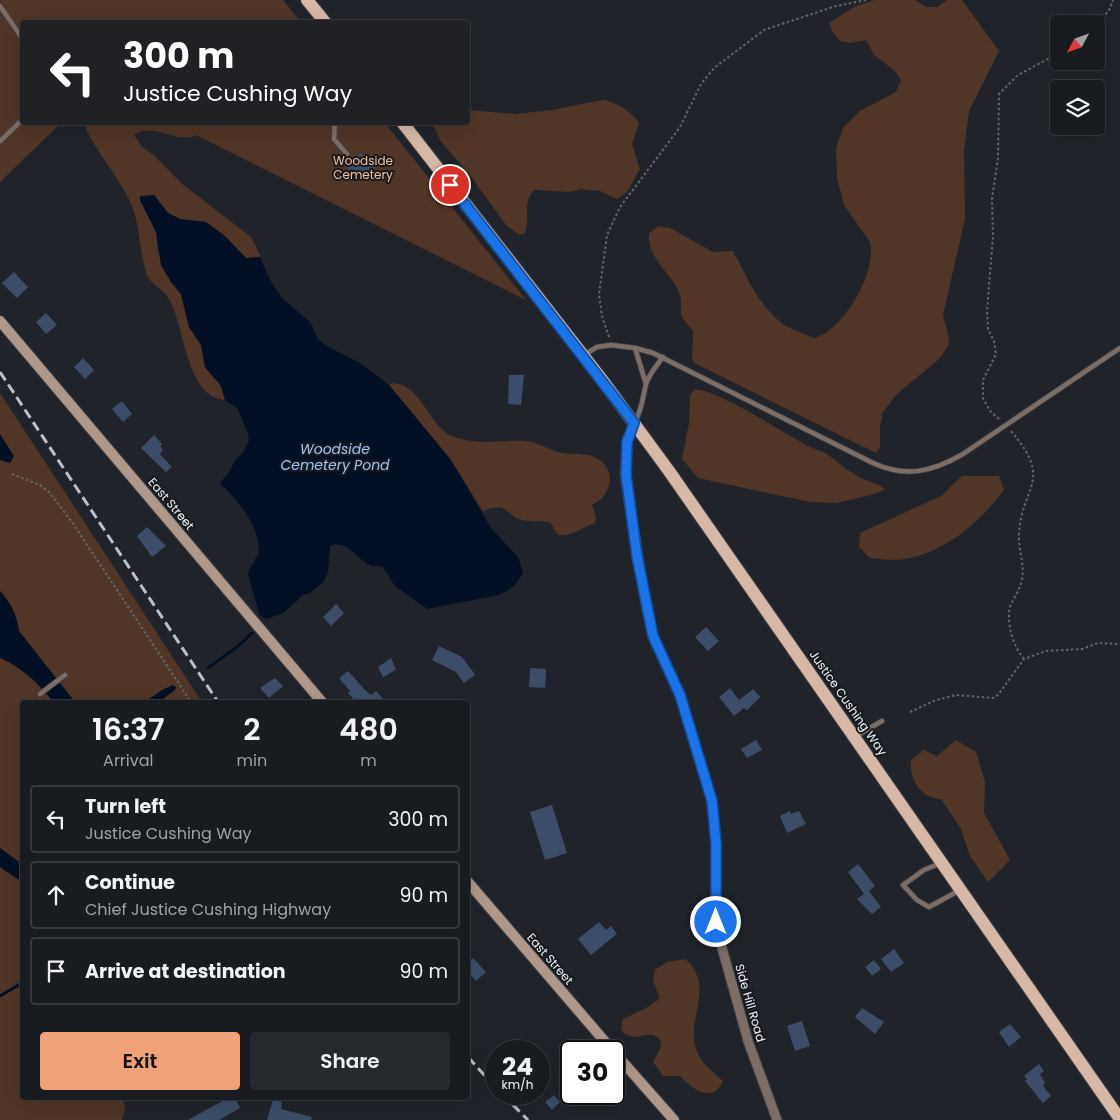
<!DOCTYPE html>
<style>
:root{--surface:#181b20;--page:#25282d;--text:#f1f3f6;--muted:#9fa1a5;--line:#36393e;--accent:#f0a278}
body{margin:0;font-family:Poppins,sans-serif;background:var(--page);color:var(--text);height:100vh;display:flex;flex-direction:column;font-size:19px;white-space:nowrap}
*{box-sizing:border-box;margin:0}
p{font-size:16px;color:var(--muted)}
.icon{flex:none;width:28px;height:28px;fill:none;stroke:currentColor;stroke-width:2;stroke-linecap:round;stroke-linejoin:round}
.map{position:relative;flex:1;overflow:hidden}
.panel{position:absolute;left:20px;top:700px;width:450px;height:400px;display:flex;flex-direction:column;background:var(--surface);border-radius:5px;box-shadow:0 5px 20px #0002,0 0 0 1px var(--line)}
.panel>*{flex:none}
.hud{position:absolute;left:20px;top:20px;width:450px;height:105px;border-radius:5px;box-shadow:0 5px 20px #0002,0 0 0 1px var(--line);background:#202124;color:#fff;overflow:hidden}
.needle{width:32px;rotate:229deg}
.tools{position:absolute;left:1050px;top:15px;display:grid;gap:10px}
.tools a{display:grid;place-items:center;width:55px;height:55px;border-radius:5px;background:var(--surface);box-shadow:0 5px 20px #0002,0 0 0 1px var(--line);font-size:25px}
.speed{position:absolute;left:485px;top:1040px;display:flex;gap:10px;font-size:25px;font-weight:700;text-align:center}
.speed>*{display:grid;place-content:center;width:65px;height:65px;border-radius:50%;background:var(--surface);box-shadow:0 5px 20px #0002,0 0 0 1px var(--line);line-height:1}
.speed small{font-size:12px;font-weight:400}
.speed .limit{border:2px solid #111;border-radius:8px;background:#fff;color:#111}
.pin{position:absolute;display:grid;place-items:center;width:42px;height:42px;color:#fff;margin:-21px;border:2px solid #fff;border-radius:50%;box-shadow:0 1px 5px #0007}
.me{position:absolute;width:55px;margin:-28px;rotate:0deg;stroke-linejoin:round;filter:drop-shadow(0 0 4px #0008)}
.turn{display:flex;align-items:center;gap:18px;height:105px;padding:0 20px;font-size:22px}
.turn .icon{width:65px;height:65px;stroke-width:2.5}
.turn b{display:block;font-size:35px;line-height:42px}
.eta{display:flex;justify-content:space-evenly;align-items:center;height:85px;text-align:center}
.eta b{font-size:30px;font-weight:600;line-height:35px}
.action{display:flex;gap:10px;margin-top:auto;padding:10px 20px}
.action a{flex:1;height:58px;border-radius:5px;background:var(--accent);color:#111;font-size:20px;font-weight:600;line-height:58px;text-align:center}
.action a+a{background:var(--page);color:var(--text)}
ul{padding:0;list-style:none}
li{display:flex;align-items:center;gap:15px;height:68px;margin:0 10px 8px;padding:0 10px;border:2px solid var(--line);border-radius:5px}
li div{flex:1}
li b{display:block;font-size:19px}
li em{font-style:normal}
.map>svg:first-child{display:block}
</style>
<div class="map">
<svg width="1120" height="1120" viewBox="0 0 1120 1120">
<rect width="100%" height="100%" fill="#20242a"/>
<path fill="#513526" d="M0,0H283L301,22H22V122L61,123L0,182Z
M875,0H915L927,7H937L947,0H962L999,51L969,111L964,151L965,219L943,315L949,339L948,346L939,359L897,394L883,412L880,426V448L876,453L696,364L692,360L693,331C689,326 683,320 681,315C680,309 682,301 680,295C672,272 646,259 649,233L659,226L670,228L713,252L733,251C747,277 761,311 788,327C796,331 805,334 814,338C843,332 878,270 870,242L844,205L837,178L836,148L843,128L860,111L896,92L901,80L895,71L874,55L866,40L850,43L840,41L832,31L829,23L856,6Z
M602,100C615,101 632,112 639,123L632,144L640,169L627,192L617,199L600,191L582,189L569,192L534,190C521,202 532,222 524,234H518L506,225L472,178L440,140L434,127L440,123L468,122V110L516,114L552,110Z
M84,123H385L526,300L196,135C176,145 154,121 134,135L142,147L155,156L181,183L251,237L260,255V257L246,258L226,237L206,222L180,219L168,213L154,195L140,200L156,232L158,252L171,282L181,294L189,327L201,345L205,367L221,386L225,400C186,397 185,327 169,299C163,287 149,285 146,272C139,249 140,223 130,201C117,174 93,149 84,123Z
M393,383C425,386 427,429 457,438C479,445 503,440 526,441C537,442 548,449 558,452C569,455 582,453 592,456C609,462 614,478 606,493C604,498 597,502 592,505L596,517L595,523C582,527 572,537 558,535L550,522C541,521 531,522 522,520C503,514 510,501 483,511L451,460L389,385Z
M694,390C714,387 785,434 806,445C812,449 821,450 827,454C838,462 849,472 861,478C870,483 878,482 885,490L871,495L836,503L810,502L698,478L682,459L689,423L690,395Z
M0,393L202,702H22V1098H123L125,1109L122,1120H0Z
M962,476H999L1004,490C980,522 946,552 905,559C894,561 881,559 870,558L859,547L860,533L941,496Z
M956,740L976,752L985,782L984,813L1010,860L988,882L970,856L961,829L941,799C920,798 909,779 911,760L924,750L937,756Z
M686,959C718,991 681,1022 699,1056C704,1066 715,1073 723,1081C712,1105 691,1088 680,1076H663L653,1062L660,1049L661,1041C648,1025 636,1047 621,1030L623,1019L648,1007L660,998L653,981L655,970L667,962Z"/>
<path fill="#020f25" d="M154,195L168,213L180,219L206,222L226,237L246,258L260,257L270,280L282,298L310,322L318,339L325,345L360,363L389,385L451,460L491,528L518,557L523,572C513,595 495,596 473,600C458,603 442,606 427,609L395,586L383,567C378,566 372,567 368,564C356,557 345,539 330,546L328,573L323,582L310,593L303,595L283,613L267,619L260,616L248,575L249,570L259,553C259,524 240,503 220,483L230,471L235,460L243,453L249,441L248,433L237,408L225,400L221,386L205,367L201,345L189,327L181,294L171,282L161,265L156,232L140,200V196Z
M0,434L14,456L10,463L0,460Z
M0,591C11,603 17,615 19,631L75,702H53C39,684 22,667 0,658Z
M173,685L176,687L175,690L159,702H145L162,690Z
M0,848L22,864V882L0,867Z"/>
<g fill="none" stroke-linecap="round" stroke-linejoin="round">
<path stroke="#020f25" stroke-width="3" d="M208,668L238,646L252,633
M0,996L22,983"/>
</g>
<path fill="#3b4d68" d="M361,153L374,168L359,181L346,166Z
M14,272L28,287L17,298L2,283Z
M46,313L57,325L46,334L36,322Z
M83,358L94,370L85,379L74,367Z
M509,375H524L521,405L508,404Z
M122,401L132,414L123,422L112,409Z
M154,435L162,444L160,446L163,450L160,454L172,467L166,472L141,448Z
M147,527L166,546L152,557L137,536Z
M336,604L344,613L331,626L323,617Z
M706,627L719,641L708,651L695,637Z
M439,646L462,657L475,675L464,683L456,672L432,660Z
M391,658L396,670L383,677L378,667Z
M530,668L546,669L545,688L529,687Z
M348,671L365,690L371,695L376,691L386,702H356L348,693L350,691L339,678Z
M275,678L283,686L269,698L260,688Z
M730,688L739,700L753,689L760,697L747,710L744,708L734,716L719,697Z
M756,740L762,750L747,758L741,749Z
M552,805L567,853L545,860L530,812Z
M790,811L791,814L799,811L806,824L787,833L780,816Z
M858,864L875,886L869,891L881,907L872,914L857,899L864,894L848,872Z
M599,922L606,930L611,926L617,934L591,955L578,939Z
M894,949L904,963L891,972L881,959Z
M473,958L486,972L476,981L468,972V963Z
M874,960L881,969L872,976L865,967Z
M862,1008L884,1022L875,1034L855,1017Z
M802,1021L810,1046L795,1051L787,1026Z
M1010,1024L1021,1037L1009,1047L999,1032Z
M1039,1064L1044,1071L1040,1074L1045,1083L1043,1086L1051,1096L1043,1103L1025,1081L1027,1079L1024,1076Z
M554,1095L560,1102L552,1110L545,1102Z
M228,1098H235L240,1108L219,1120H188Z
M273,1099L282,1102L281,1109L312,1117L311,1120H267Z"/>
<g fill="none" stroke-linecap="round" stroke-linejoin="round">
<defs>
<path id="lane" d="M0,6L22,38
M335,122L334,139L347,154
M0,141L22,120
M635,348L646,384
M584,355L597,347L611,345L635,348L653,353L873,463C906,478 932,472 963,454L1120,348
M635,422C643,406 642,400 646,384C649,374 657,365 663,357
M40,694L65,675
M856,736L882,721
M941,863L924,870L903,885L917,900L929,907L960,890"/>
<path id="street" d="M634,423L627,442L625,475L647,611L653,636L680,695L712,801L716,843L717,930L748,1041L777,1120"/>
<path id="secondary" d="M0,321L322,702
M468,882L613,1051
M614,1052L674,1120"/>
<path id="primary" d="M307,0L325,22
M402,122L603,381L669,471L1120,1119"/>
</defs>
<use href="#lane" stroke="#3d4147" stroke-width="6"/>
<use href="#street" stroke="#3d4147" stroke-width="11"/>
<use href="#secondary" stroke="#3d4147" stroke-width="12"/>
<use href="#primary" stroke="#3d4147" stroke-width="14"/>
<path stroke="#63666b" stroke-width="2" stroke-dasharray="2.5 2.5" stroke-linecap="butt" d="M1096,26L1109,10L1113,0
M609,337L602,316L599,295L607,235L620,207L680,127L701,84L714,68L764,30L836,6L866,0
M999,419L990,411L983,398V380L996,354L994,341L988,329L987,311L993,236L992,199L998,158L999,94L1018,75L1059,53
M1011,431C1054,482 1022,484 1019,534C1018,550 1025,564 1022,580C1020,589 1015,596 1011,604C1005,620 1013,647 1024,659
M12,474L40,485L49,492L72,522L191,702
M910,712L936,700L956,695L993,698L998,695L1024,659L1046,651L1082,649L1098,643L1120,644"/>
<use href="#lane" stroke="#7d6d65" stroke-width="4.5"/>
<use href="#street" stroke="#7d6d65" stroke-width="9"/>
<use href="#secondary" stroke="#af978a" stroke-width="10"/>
<use href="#primary" stroke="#d7b7a6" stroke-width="12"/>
<path stroke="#bdbfc4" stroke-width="3" stroke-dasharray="10 5" stroke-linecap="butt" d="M0,372L218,702
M468,1057L496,1088
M502,1094L528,1120"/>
</g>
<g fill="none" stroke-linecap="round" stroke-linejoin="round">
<defs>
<path id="route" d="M450,185L634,423L627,442L626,475L637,556L653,636L680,695L712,801L716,843V922"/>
</defs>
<use href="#route" stroke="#114b97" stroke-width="12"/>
<use href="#route" stroke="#1a73e8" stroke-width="9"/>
</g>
<g text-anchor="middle" stroke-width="4" stroke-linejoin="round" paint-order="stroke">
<g font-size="12" fill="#f9be9e" stroke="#171b20">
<text x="363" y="165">Woodside<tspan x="363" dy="14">Cemetery</tspan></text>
</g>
<g font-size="12" fill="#f0f2f6" stroke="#171b20">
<text transform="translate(171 504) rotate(50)" y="4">East Street</text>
<text transform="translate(848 703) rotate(55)" y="4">Justice Cushing Way</text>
<text transform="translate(550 959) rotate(49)" y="4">East Street</text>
<text transform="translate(750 1003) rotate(74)" y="4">Side Hill Road</text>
</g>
<g font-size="14" font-style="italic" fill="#a0c2f5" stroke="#171b20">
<text x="335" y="454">Woodside<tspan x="335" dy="16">Cemetery Pond</tspan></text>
</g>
</g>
</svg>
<div class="tools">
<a><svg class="needle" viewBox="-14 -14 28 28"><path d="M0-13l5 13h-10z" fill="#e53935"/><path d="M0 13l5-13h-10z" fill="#9fa1a5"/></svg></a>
<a><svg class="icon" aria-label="layers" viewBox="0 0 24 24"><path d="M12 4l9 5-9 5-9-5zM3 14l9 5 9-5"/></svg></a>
</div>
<div class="speed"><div>24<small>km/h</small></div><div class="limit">30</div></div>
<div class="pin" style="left:450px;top:185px;background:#d93025"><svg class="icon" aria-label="arrive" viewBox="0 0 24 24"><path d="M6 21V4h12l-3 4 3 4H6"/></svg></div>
<svg class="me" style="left:716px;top:922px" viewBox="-20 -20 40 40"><circle r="17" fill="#1a73e8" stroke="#fff" stroke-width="3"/><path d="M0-11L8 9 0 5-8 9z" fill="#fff"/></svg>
<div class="hud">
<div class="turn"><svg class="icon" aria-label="left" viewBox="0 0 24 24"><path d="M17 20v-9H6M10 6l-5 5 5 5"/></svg><div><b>300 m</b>Justice Cushing Way</div></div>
</div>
<section class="panel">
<div class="eta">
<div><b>16:37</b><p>Arrival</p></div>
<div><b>2</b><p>min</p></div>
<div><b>480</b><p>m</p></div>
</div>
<ul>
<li><svg class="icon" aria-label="left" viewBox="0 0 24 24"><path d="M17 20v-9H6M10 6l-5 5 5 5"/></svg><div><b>Turn left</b><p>Justice Cushing Way</p></div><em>300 m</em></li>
<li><svg class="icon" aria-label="ahead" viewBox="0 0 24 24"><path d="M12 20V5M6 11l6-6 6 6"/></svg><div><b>Continue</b><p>Chief Justice Cushing Highway</p></div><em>90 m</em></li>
<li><svg class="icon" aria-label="arrive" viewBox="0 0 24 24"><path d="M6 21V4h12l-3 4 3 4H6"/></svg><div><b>Arrive at destination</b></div><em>90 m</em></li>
</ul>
<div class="action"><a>Exit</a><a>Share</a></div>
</section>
</div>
